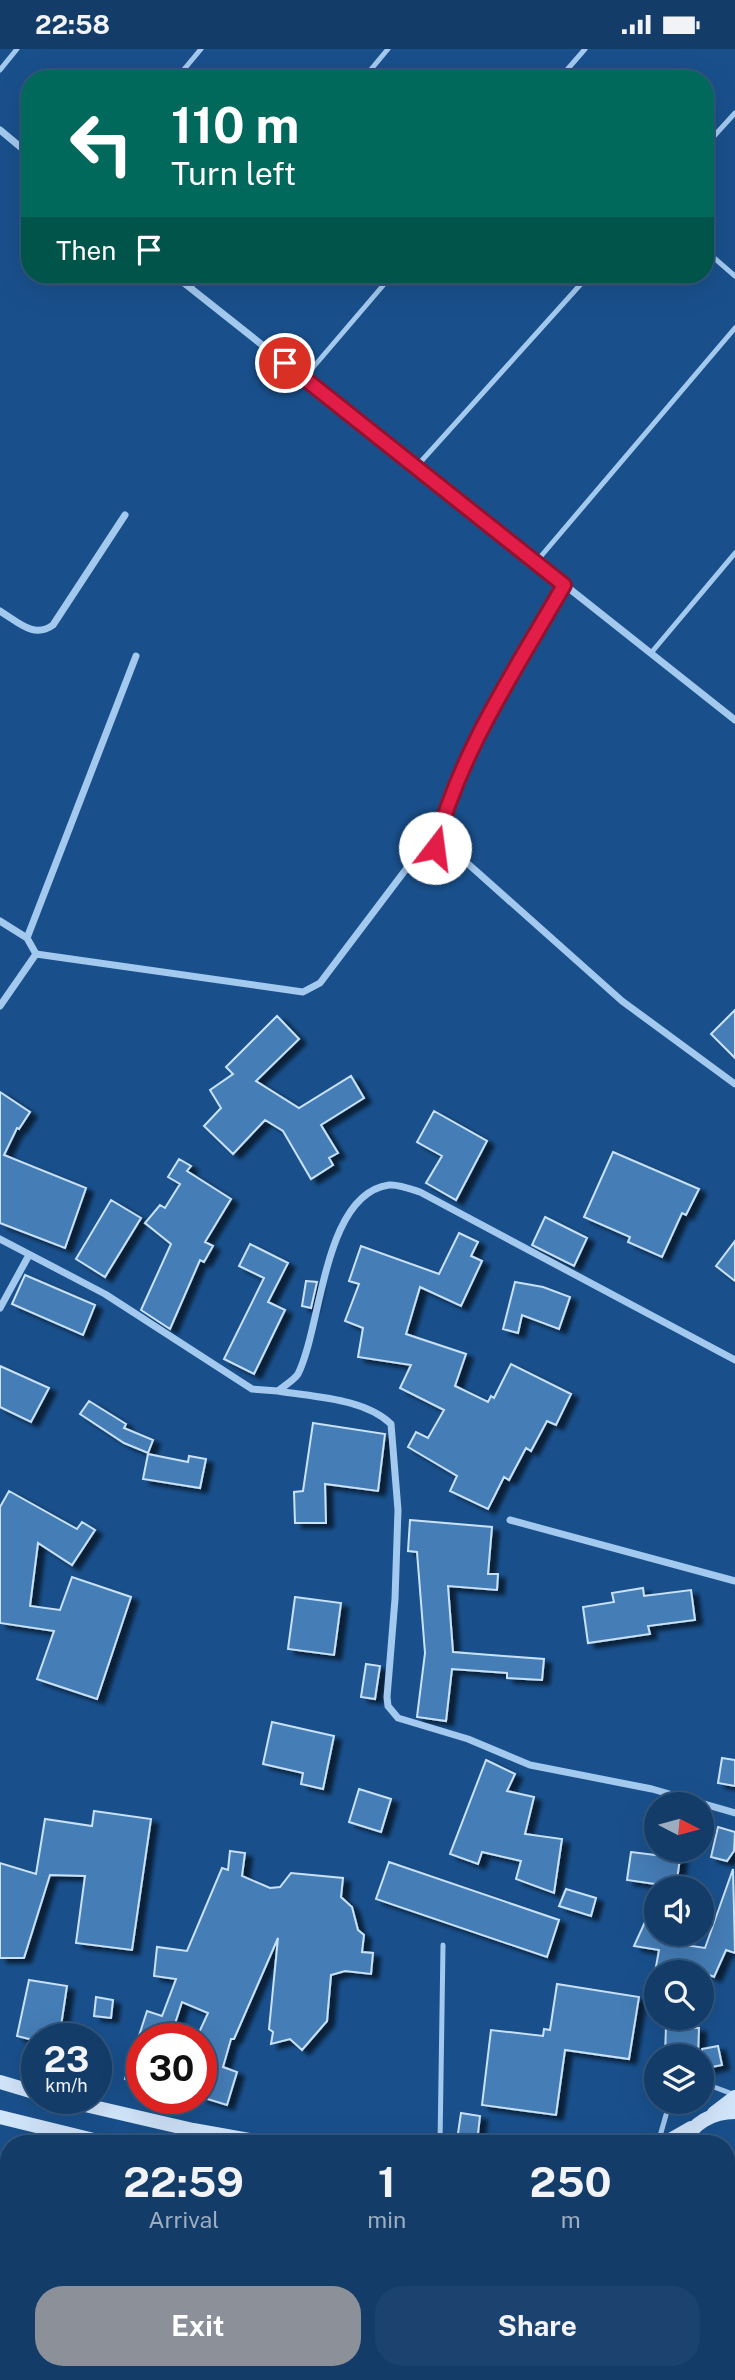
<!DOCTYPE html>
<style>
:root{--surface:#133c69;--page:#1c436f;--text:#f1f3f6;--muted:#9dadc0;--line:#32567d;--accent:#8c9099}
body{margin:0;font-family:"Public Sans",sans-serif;background:var(--page);color:var(--text);height:100vh;display:flex;flex-direction:column;font-size:26px;white-space:nowrap}
*{box-sizing:border-box;margin:0}
p{font-size:23px;color:var(--muted)}
.icon{flex:none;width:38px;height:38px;fill:none;stroke:currentColor;stroke-width:2;stroke-linecap:round;stroke-linejoin:round}
.map{position:relative;flex:1;overflow:hidden}
.details{position:absolute;left:0px;top:2086px;width:735px;height:245px;display:flex;flex-direction:column;background:var(--surface);border-radius:28px 28px 0 0;box-shadow:0 7px 28px #0002,0 0 0 2px var(--line)}
.details>*{flex:none}
.guide{position:absolute;left:21px;top:21px;width:693px;height:214px;border-radius:28px;box-shadow:0 7px 28px #0002,0 0 0 2px var(--line);background:#00695c;color:#fff;overflow:hidden}
.needle{width:46px;rotate:96deg}
.tools{position:absolute;left:644px;top:1743px;display:grid;gap:14px}
.tools a{display:grid;place-items:center;width:70px;height:70px;border-radius:50%;background:var(--surface);box-shadow:0 7px 28px #0002,0 0 0 2px var(--line);font-size:35px}
.speed{position:absolute;left:21px;top:1974px;display:flex;gap:14px;font-size:35px;font-weight:700;text-align:center}
.speed>*{display:grid;place-content:center;width:91px;height:91px;border-radius:50%;background:var(--surface);box-shadow:0 7px 28px #0002,0 0 0 2px var(--line);line-height:1}
.speed small{font-size:18px;font-weight:400}
.speed .limit{border:10px solid #d22;background:#fff;color:#111}
.pin{position:absolute;display:grid;place-items:center;width:60px;height:60px;color:#fff;margin:-30px;border:4px solid #fff;border-radius:50%;box-shadow:0 2px 7px #0007}
.me{position:absolute;width:77px;margin:-38px;rotate:15deg;stroke-linejoin:round;filter:drop-shadow(0 0 5px #0008)}
.turn{display:flex;align-items:center;gap:24px;height:147px;padding:0 35px;font-size:32px}
.turn .icon{width:91px;height:91px;stroke-width:2.5}
.turn b{display:block;font-size:49px;line-height:60px}
.then{display:flex;align-items:center;height:66px;padding:0 35px;background:#0003;gap:14px;font-size:26px}
.eta{display:flex;justify-content:space-evenly;align-items:center;height:119px;text-align:center}
.eta b{font-size:42px;font-weight:700;line-height:49px}
.button{display:flex;gap:14px;margin-top:auto;padding:14px 35px}
.button a{flex:1;height:80px;border-radius:28px;background:var(--accent);color:#fff;font-size:28px;font-weight:700;line-height:80px;text-align:center}
.button a+a{background:var(--page);color:var(--text)}
.status{display:flex;justify-content:space-between;align-items:center;height:49px;padding:0 35px;background:var(--surface);direction:ltr}
.status svg{height:19px;fill:currentColor}
.map>svg:first-child{display:block}
</style>
<div class="status"><b>22:58</b><svg viewBox="0 0 49 12"><path d="M0 12V9h3v3zM5 12V6h3v6zM10 12V3h3v9zM15 12V0h3v12zM26 1h20v11H26zM47 4h2v5h-2z"/></svg></div>
<div class="map">
<svg width="735" height="2331" viewBox="0 0 735 2331">
<defs>
<filter id="shadow"><feDropShadow dx="7" dy="4.5" stdDeviation="2" flood-color="#0009"/></filter>
</defs>
<rect width="100%" height="100%" fill="#19508c"/>
<path fill="#457db6" stroke="#c9e2fa" stroke-width="2" filter="url(#shadow)" d="M735,961V1009L711,985Z
M277,967L299,990L256,1032L299,1059L351,1027L364,1049L321,1076L338,1104L329,1109L333,1116L311,1130L283,1082L265,1071L233,1105L204,1077L221,1059L210,1041L233,1025L226,1018Z
M0,1043L30,1063L19,1080L17,1079L4,1106L86,1139L65,1199L0,1174Z
M434,1062L487,1092L456,1151L426,1134L442,1107L417,1093Z
M613,1103L699,1140L686,1166L682,1164L662,1208L628,1193L630,1188L584,1168Z
M179,1110L191,1117L187,1122L231,1150L205,1193L213,1197L204,1213L200,1211L170,1280L141,1261L171,1195L145,1174L160,1156L165,1159L180,1135L168,1128Z
M111,1151L141,1169L105,1228L76,1210Z
M545,1168L587,1189L574,1217L532,1196Z
M459,1184L478,1193L471,1207L482,1212L461,1257L420,1238L406,1285L466,1305L455,1337L488,1353L491,1347L494,1349L511,1315L571,1345L556,1376L547,1372L531,1402L526,1399L509,1431L504,1428L488,1460L450,1442L457,1427L408,1398L416,1383L428,1389L444,1361L400,1339L411,1316L358,1308L363,1279L345,1272L359,1235L349,1232L361,1197L439,1225Z
M735,1192V1232L716,1217Z
M250,1195L288,1214L268,1253L285,1261L254,1325L224,1310L264,1229L239,1217Z
M25,1226L95,1256L83,1286L12,1255Z
M306,1232L317,1233L311,1259L302,1257Z
M515,1233L543,1238L570,1248L559,1280L522,1266L518,1284L503,1280Z
M0,1317L49,1339L31,1373L0,1358Z
M89,1352L126,1375L124,1379L153,1391L148,1404L124,1394L80,1365Z
M313,1374L385,1385L378,1442L325,1435L326,1474H295L294,1443L303,1442Z
M148,1405L188,1413L189,1407L206,1410L200,1439L143,1430Z
M9,1442L77,1480L82,1473L95,1481L72,1516L38,1494L30,1557L60,1561L72,1528L131,1548L97,1650L37,1630L54,1582L0,1574V1458Z
M410,1471L492,1478L488,1525H498L497,1541L448,1537L453,1603L544,1610L542,1631L507,1629V1624L452,1620L446,1672L417,1668L425,1604L417,1503L408,1502Z
M643,1539L644,1547L691,1541L695,1571L648,1577L650,1585L588,1594L583,1558L614,1553L612,1544Z
M295,1548L341,1554L334,1606L288,1600Z
M366,1615L380,1617L375,1650L361,1648Z
M272,1673L334,1687L323,1740L301,1735L303,1724L263,1715Z
M722,1709L735,1711V1737L718,1734Z
M486,1711L515,1725L507,1742L534,1748L525,1785L562,1790L554,1844L516,1830L521,1812L482,1803L478,1815L450,1805Z
M359,1740L391,1750L381,1783L349,1773Z
M94,1762L151,1770L132,1901L76,1894L85,1827L50,1826L24,1909H0V1814L36,1825L45,1770L92,1777Z
M718,1778L735,1783L734,1802L727,1812L711,1808Z
M230,1802L245,1804L242,1827L270,1839L280,1838L291,1824L343,1829L341,1848L352,1858L358,1881L364,1886L362,1903L373,1904L371,1925L345,1922L331,1926L327,1972L302,2001L290,1990L271,1995L273,1983L269,1980L278,1889L234,1990H231L223,2018L237,2023L227,2056L201,2048V1990H196L208,1964L182,1953L170,1990H142V2036L125,2030L147,1962L162,1967L176,1930L154,1927L157,1898L187,1902L222,1819L228,1821Z
M631,1803L680,1809L676,1838L627,1831Z
M389,1813L559,1871L547,1908L376,1850Z
M733,1820L735,1904L726,1901L714,1928L681,1914L680,1923H655L659,1901L634,1897L656,1849V1885H678L671,1894L705,1899Z
M566,1840L596,1849L591,1867L559,1857Z
M29,1931L67,1937L59,1990L37,1992L17,1987Z
M557,1935L639,1948L629,2010L565,2001L556,2066L482,2056L491,1981L543,1987L544,1980L550,1981Z
M96,1948L113,1951L111,1969L94,1967Z
M666,1977L699,1979L698,2007H665Z
M718,1997L722,2016L702,2020V2000Z
M461,2064L480,2067L477,2093L457,2091Z"/>
<g fill="none" stroke-linecap="round" stroke-linejoin="round">
<path stroke="#a3c9ee" stroke-width="5" d="M0,21L17,0
M176,30L201,0
M363,30L388,0
M559,30L585,0
M705,97L735,64
M705,201L735,227
M190,239L201,226
M304,329L392,226
M416,418L589,226
M536,513L735,279
M651,604L735,504
M702,2039L714,2038L735,2046
M658,2094L668,2059L675,2053
M440,2095L443,1896"/>
<path stroke="#a3c9ee" stroke-width="7" d="M0,81L30,106
M174,226L735,671
M0,562C18,573 34,590 53,576L125,466
M435,799C460,703 515,621 564,535
M0,872L27,889L36,905L0,957
M27,889L136,607
M36,905L303,943L320,934L419,803L435,799L457,805L622,952L735,1035
M0,1190L105,1245L252,1340L278,1342C284,1337 294,1331 298,1325C322,1277 323,1145 389,1136C398,1135 411,1140 420,1143L735,1311
M0,1259L29,1206
M278,1342C313,1348 364,1349 391,1375L398,1461L395,1550L387,1648L388,1657L398,1669L468,1690L530,1716L652,1740L735,1764
M510,1471L735,1532
M259,2331L263,2322
M464,2331L466,2322"/>
<path stroke="#a3c9ee" stroke-width="12" d="M617,2322L618,2331"/>
<path stroke="#d0e4fa" stroke-width="14" d="M0,2033L37,2044
M55,2049L193,2081L272,2095
M714,2064L735,2048
M0,2068L110,2095
M663,2095L691,2079
M683,2095C692,2074 713,2063 735,2063
M726,2174L735,2173"/>
</g>
<g fill="none" stroke-linecap="round" stroke-linejoin="round">
<defs>
<path id="route" d="M285,314L564,536C515,622 460,702 435,799"/>
</defs>
<use href="#route" stroke="#92132f" stroke-width="18"/>
<use href="#route" stroke="#e11d48" stroke-width="12"/>
</g>
</svg>
<div class="tools">
<a><svg class="needle" viewBox="-14 -14 28 28"><path d="M0-13l5 13h-10z" fill="#e53935"/><path d="M0 13l5-13h-10z" fill="#9dadc0"/></svg></a>
<a><svg class="icon" aria-label="sound" viewBox="0 0 24 24"><path d="M4 9h4l5-4v14l-5-4H4zM17 9q2 3 0 6"/></svg></a>
<a><svg class="icon" aria-label="search" viewBox="0 0 24 24"><circle cx="10" cy="10" r="6"/><path d="M15 15l6 6"/></svg></a>
<a><svg class="icon" aria-label="layers" viewBox="0 0 24 24"><path d="M12 4l9 5-9 5-9-5zM3 14l9 5 9-5"/></svg></a>
</div>
<div class="speed"><div>23<small>km/h</small></div><div class="limit">30</div></div>
<div class="pin" style="left:285px;top:314px;background:#d93025"><svg class="icon" aria-label="arrive" viewBox="0 0 24 24"><path d="M6 21V4h12l-3 4 3 4H6"/></svg></div>
<svg class="me" style="left:435px;top:799px" viewBox="-20 -20 40 40"><circle r="19" fill="#fff"/><path d="M0-13L10 11 0 6-10 11z" fill="#e11d48"/></svg>
<div class="guide">
<div class="turn"><svg class="icon" aria-label="left" viewBox="0 0 24 24"><path d="M17 20v-9H6M10 6l-5 5 5 5"/></svg><div><b>110 m</b>Turn left</div></div>
<div class="then">Then<svg class="icon" aria-label="arrive" viewBox="0 0 24 24"><path d="M6 21V4h12l-3 4 3 4H6"/></svg></div>
</div>
<section class="details">
<div class="eta">
<div><b>22:59</b><p>Arrival</p></div>
<div><b>1</b><p>min</p></div>
<div><b>250</b><p>m</p></div>
</div>
<div class="button"><a>Exit</a><a>Share</a></div>
</section>
</div>
